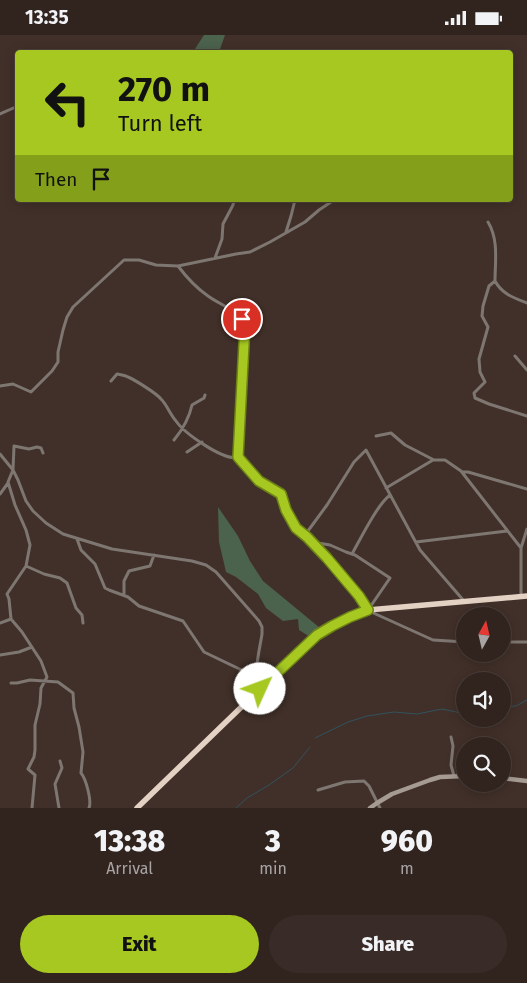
<!DOCTYPE html>
<style>
:root{--surface:#31241f;--page:#392c28;--text:#f1f3f6;--muted:#a8a4a4;--line:#4c413d;--accent:#a6c821}
body{margin:0;font-family:"Fira Sans",sans-serif;background:var(--page);color:var(--text);height:100vh;display:flex;flex-direction:column;font-size:19px;white-space:nowrap}
*{box-sizing:border-box;margin:0}
p{font-size:16px;color:var(--muted)}
.icon{flex:none;width:28px;height:28px;fill:none;stroke:currentColor;stroke-width:2;stroke-linecap:round;stroke-linejoin:round}
.map{position:relative;height:773px;overflow:hidden}
.details{display:flex;flex-direction:column;background:var(--surface);flex:1}
.details>*{flex:none}
.banner{position:absolute;left:15px;top:15px;width:498px;height:152px;border-radius:5px;box-shadow:0 2px 12px #0003,0 0 0 1px var(--line);background:#a6c821;color:#111;overflow:hidden}
.needle{width:32px;rotate:8deg}
.fabs{position:absolute;left:456px;top:572px;display:grid;gap:10px}
.fabs a{display:grid;place-items:center;width:55px;height:55px;border-radius:50%;background:var(--surface);box-shadow:0 2px 12px #0003,0 0 0 1px var(--line);font-size:25px}
.pin{position:absolute;display:grid;place-items:center;width:42px;height:42px;color:#fff;margin:-21px;border:2px solid #fff;border-radius:50%;box-shadow:0 1px 5px #0007}
.me{position:absolute;width:55px;margin:-28px;rotate:47deg;stroke-linejoin:round;filter:drop-shadow(0 0 4px #0008)}
.turn{display:flex;align-items:center;gap:18px;height:105px;padding:0 20px;font-size:22px}
.turn .icon{width:65px;height:65px;stroke-width:2.5}
.turn b{display:block;font-size:35px;line-height:42px}
.then{display:flex;align-items:center;height:48px;padding:0 20px;background:#0003;gap:10px;font-size:19px}
.eta{display:flex;justify-content:space-evenly;align-items:center;height:85px;text-align:center}
.eta b{font-size:30px;font-weight:800;line-height:35px}
.primary-button{display:flex;gap:10px;margin-top:auto;padding:10px 20px}
.primary-button a{flex:1;height:58px;border-radius:30px;background:var(--accent);color:#111;font-size:20px;font-weight:800;line-height:58px;text-align:center}
.primary-button a+a{background:var(--page);color:var(--text)}
.status{display:flex;justify-content:space-between;align-items:center;height:35px;padding:0 25px;background:var(--surface);direction:ltr}
.status svg{height:14px;fill:currentColor}
.map>svg:first-child{display:block}
</style>
<div class="status"><b>13:35</b><svg viewBox="0 0 49 12"><path d="M0 12V9h3v3zM5 12V6h3v6zM10 12V3h3v9zM15 12V0h3v12zM26 1h20v11H26zM47 4h2v5h-2z"/></svg></div>
<div class="map">
<svg width="527" height="773" viewBox="0 0 527 773">
<rect width="100%" height="100%" fill="#413029"/>
<path fill="#4b624d" d="M204,0H225L219,17H193Z
M218,472L238,501L250,526L263,546L320,593L310,602L299,595L298,584L283,586L266,573L258,559L236,542L226,537L219,507Z"/>
<g fill="none" stroke-linecap="round" stroke-linejoin="round">
<path stroke="#31525e" stroke-width="1" d="M502,672L516,671L527,665
M315,703L348,687L367,681L394,677L417,679L442,674L461,678L465,676
M236,773L247,763L269,750L293,733L310,712"/>
<path stroke="#7e7671" stroke-width="3" d="M0,79L18,71
M488,187C499,205 495,227 495,246C502,259 514,263 527,268
M286,197L291,181L295,165
M215,223L222,204L223,189L233,170L234,165
M495,246L489,251L483,271L482,281L488,292L479,324L480,337L485,347L474,358L475,363L489,369L527,381
M515,321L527,335
M111,346L117,339C121,340 125,340 128,342C135,345 156,358 161,364C167,370 170,379 176,386C184,398 225,427 238,422
M0,351L13,349L31,357L52,336L58,327V317L63,295L67,282L73,272L124,225H139L156,230L178,231
M376,401L391,398L405,410L434,425H445L461,436L521,513
M174,405C183,394 189,384 192,370L204,363L205,360
M187,417L202,407
M0,419L13,435L18,445L26,466L33,476L46,488L63,499L112,514L192,526L206,530L216,537L259,586L262,592V599C260,613 252,642 260,654
M462,437H468L527,454
M386,453L433,425
M0,459L8,448
M305,500L327,470L354,427L366,415L420,515L464,566
M77,504L81,515L95,529L105,553L109,555L128,562L139,571L183,586L204,617L256,642
M312,507L330,510L346,517L355,520L390,543L368,575L359,561L345,544L307,502L296,493L286,475L281,459L259,446L238,422L245,290C239,275 220,270 208,261C195,252 187,243 178,231L236,219L250,217L270,207L305,187L319,175L334,165
M416,507L507,496
M352,519C361,503 377,470 390,460
M26,531L44,539L60,543L67,548L76,573L82,580L83,588
M124,560V546L129,536L150,531L154,520
M521,561V513L527,494
M369,576L433,605L465,607
M0,588L11,584
M502,607H527
M0,620L19,617L32,612
M11,648H17L30,645L58,647L73,658L74,673L79,692L83,717L81,738C86,744 92,766 89,773
M451,702L453,711L451,730L454,741
M318,755L345,747L364,746L369,751L380,773
M32,773L35,740L28,734L34,722L35,715V690L40,669L41,653L47,642L41,626L22,597L11,584L9,564L7,559L26,531L30,510L26,495L15,470L8,447L13,435L14,411L29,414L37,412L41,413L43,418
M59,773L55,749L62,733L60,726"/>
<path stroke="#a69b92" stroke-width="4.5" d="M502,743L527,746
M370,773L377,768L392,759L430,745L440,742L465,741"/>
<path stroke="#e3d1c3" stroke-width="5.5" d="M137,773L260,654L317,600L332,591L350,582L368,575L527,561"/>
</g>
<g fill="none" stroke-linecap="round" stroke-linejoin="round">
<defs>
<path id="route" d="M242,284L245,290L238,422L259,446L281,459L286,475L296,493L307,502L327,523L359,561L368,575L350,582L332,591L317,600L260,654"/>
</defs>
<use href="#route" stroke="#6c8215" stroke-width="12"/>
<use href="#route" stroke="#a6c821" stroke-width="9"/>
</g>
</svg>
<div class="fabs">
<a><svg class="needle" viewBox="-14 -14 28 28"><path d="M0-13l5 13h-10z" fill="#e53935"/><path d="M0 13l5-13h-10z" fill="#a8a4a4"/></svg></a>
<a><svg class="icon" aria-label="sound" viewBox="0 0 24 24"><path d="M4 9h4l5-4v14l-5-4H4zM17 9q2 3 0 6"/></svg></a>
<a><svg class="icon" aria-label="search" viewBox="0 0 24 24"><circle cx="10" cy="10" r="6"/><path d="M15 15l6 6"/></svg></a>
</div>
<div class="pin" style="left:242px;top:284px;background:#d93025"><svg class="icon" aria-label="arrive" viewBox="0 0 24 24"><path d="M6 21V4h12l-3 4 3 4H6"/></svg></div>
<svg class="me" style="left:260px;top:654px" viewBox="-20 -20 40 40"><circle r="19" fill="#fff"/><path d="M0-13L10 11 0 6-10 11z" fill="#a6c821"/></svg>
<div class="banner">
<div class="turn"><svg class="icon" aria-label="left" viewBox="0 0 24 24"><path d="M17 20v-9H6M10 6l-5 5 5 5"/></svg><div><b>270 m</b>Turn left</div></div>
<div class="then">Then<svg class="icon" aria-label="arrive" viewBox="0 0 24 24"><path d="M6 21V4h12l-3 4 3 4H6"/></svg></div>
</div>
</div>
<section class="details">
<div class="eta">
<div><b>13:38</b><p>Arrival</p></div>
<div><b>3</b><p>min</p></div>
<div><b>960</b><p>m</p></div>
</div>
<div class="primary-button"><a>Exit</a><a>Share</a></div>
</section>
